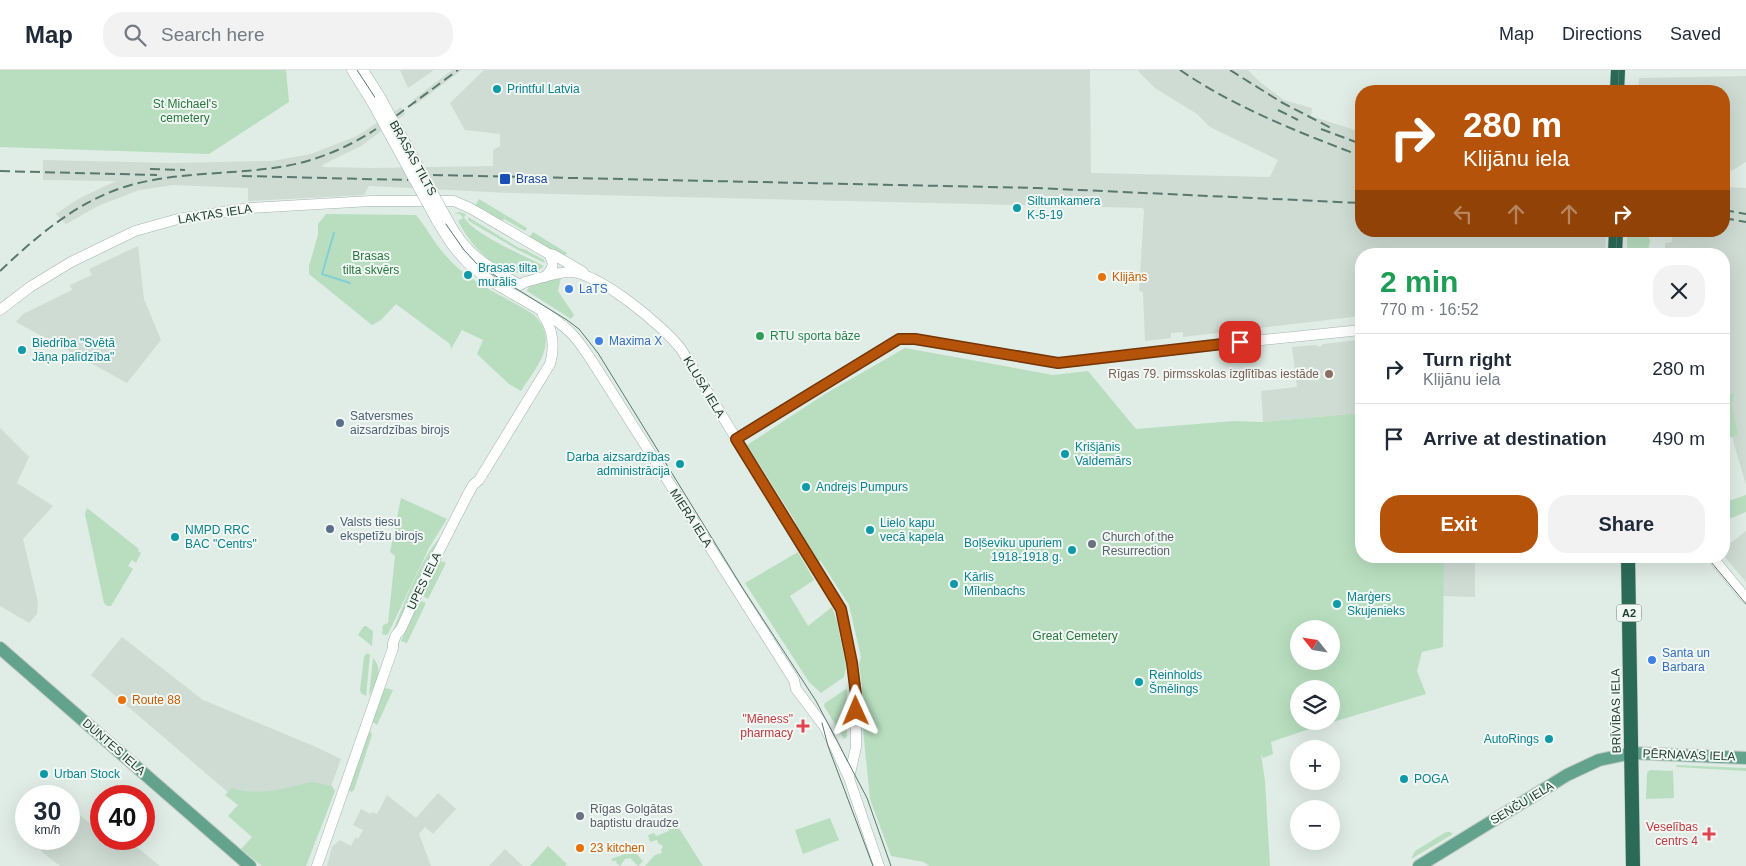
<!DOCTYPE html>
<meta charset="utf-8">
<style>
:root{--surface:#fff;--page:#f2f2f3;--text:#1f2937;--muted:#747a83;--line:#e0e1e3;--accent:#b45309}
body{margin:0;font-family:Helvetica,sans-serif;background:var(--page);color:var(--text);height:100vh;display:flex;flex-direction:column;font-size:19px;white-space:nowrap}
*{box-sizing:border-box;margin:0}
p{font-size:16px;color:var(--muted)}
.icon{flex:none;width:28px;height:28px;fill:none;stroke:currentColor;stroke-width:2;stroke-linecap:round;stroke-linejoin:round}
.map{position:relative;flex:1;overflow:hidden}
.panel{position:absolute;left:1355px;top:178px;width:375px;height:315px;display:flex;flex-direction:column;background:var(--surface);border-radius:20px;box-shadow:0 5px 20px #0002}
.panel>*{flex:none}
.top-card{position:absolute;left:1355px;top:15px;width:375px;height:152px;border-radius:20px;box-shadow:0 5px 20px #0002;background:#b45309;color:#fff;overflow:hidden}
.needle{width:32px;rotate:300deg}
.fabs{position:absolute;left:1290px;top:550px;display:grid;gap:10px}
.fabs a{display:grid;place-items:center;width:50px;height:50px;border-radius:50%;background:var(--surface);box-shadow:0 5px 20px #0002;font-size:25px}
.speed{position:absolute;left:15px;top:715px;display:flex;gap:10px;font-size:25px;font-weight:700;text-align:center}
.speed>*{display:grid;place-content:center;width:65px;height:65px;border-radius:50%;background:var(--surface);box-shadow:0 5px 20px #0002;line-height:1}
.speed small{font-size:12px;font-weight:400}
.speed .limit{border:8px solid #d22;background:#fff;color:#111}
.pin{position:absolute;display:grid;place-items:center;width:42px;height:42px;color:#fff;margin:-21px;border-radius:10px;box-shadow:0 2px 8px #0006}
.me{position:absolute;width:55px;margin:-28px;rotate:359deg;stroke-linejoin:round;filter:drop-shadow(0 0 4px #0008)}
.turn{display:flex;align-items:center;gap:18px;height:105px;padding:0 25px;font-size:22px}
.turn .icon{width:65px;height:65px;stroke-width:2.5}
.turn b{display:block;font-size:35px;line-height:42px}
.lanes{display:flex;align-items:center;height:48px;padding:0 25px;background:#0003;justify-content:center;gap:25px;direction:ltr}
.lanes .off{opacity:.35}
.round{display:grid;place-items:center;flex:none;width:52px;height:52px;border-radius:20px;background:var(--page)}
.summary{display:flex;align-items:center;justify-content:space-between;height:85px;padding:0 25px}
h1{font-size:30px;font-weight:800;line-height:38px;color:#1e9e55}
.action{display:flex;gap:10px;margin-top:auto;padding:10px 25px}
.action a{flex:1;height:58px;border-radius:20px;background:var(--accent);color:#fff;font-size:20px;font-weight:800;line-height:58px;text-align:center}
.action a+a{background:var(--page);color:var(--text)}
ul{padding:0;list-style:none}
li{display:flex;align-items:center;gap:15px;height:70px;padding:0 25px;border-top:1px solid var(--line)}
li div{flex:1}
li b{display:block;font-size:19px}
li em{font-style:normal}
header{display:flex;align-items:center;gap:30px;box-sizing:border-box;height:70px;padding:0 25px;background:var(--surface);border-bottom:1px solid var(--line)}
header strong{font-size:24px}
nav{display:flex;gap:28px;margin-inline-start:auto;font-size:18px}
.search{width:350px;height:45px;background:var(--page);display:flex;align-items:center;gap:12px;box-sizing:border-box;padding:0 18px;border-radius:20px;color:var(--muted);font-size:19px}
.map>svg:first-child{display:block}
</style>
<header>
<strong>Map</strong>
<div class="search"><svg class="icon" aria-label="search" viewBox="0 0 24 24"><circle cx="10" cy="10" r="6"/><path d="M15 15l6 6"/></svg>Search here</div>
<nav><a>Map</a><a>Directions</a><a>Saved</a></nav>
</header>
<div class="map">
<svg width="1746" height="796" viewBox="0 0 1746 796">
<rect width="100%" height="100%" fill="#e0ece6"/>
<path fill="#cedcd4" d="M400,0H434L408,18Z
M452,0H462L415,35L413,30Z
M484,0H1090L1091,103L1270,107L1278,90L1210,57L1197,44L1155,18L1137,0H1248L1261,13L1284,30L1312,38L1311,46L1361,62V161H1606L1605,184H1361V246L1183,267V262L1171,263V268L1145,271L1143,223L1139,220L1144,141L1143,138L512,123L369,116L364,125L248,131V118L173,115L139,120L98,136L66,154L56,144L78,129L116,111L43,110V90L172,93L272,91L311,84L357,66L401,37L405,44L361,76L324,94L322,97L372,98L493,96V80L500,76V64L465,60L450,33Z
M1746,6V92L1733,100L1724,103V21H1638L1639,8Z
M1724,117L1746,118V415L1724,340V184H1665V173L1672,172V161H1724Z
M138,176L144,229L161,270L127,313L16,252L23,244L72,220L70,215L92,205L89,199Z
M1358,270L1361,291V343L1263,352L1261,321L1297,317L1292,277L1315,275L1320,277L1323,274Z
M0,358L29,387L17,413L53,436L23,469L38,532L37,544L29,553L0,536Z
M1746,461V512L1724,486V478Z
M1444,486H1475V527L1443,526Z
M122,567L203,630L316,677L341,689L308,779L243,735L91,605Z
M438,723L456,739L433,764L425,757L419,764L431,796H327L332,777L340,770L351,776L355,768L358,769L363,760L353,755L361,739L370,744L372,742L377,744L387,725L416,748Z
M71,738L92,755L99,746L101,748V769H127L160,796H60L42,782L41,774L45,769H69V741Z
M505,779L523,796H489Z"/>
<path fill="#b8debf" fill-rule="evenodd" d="M0,0H286L289,32L209,84L0,77Z
M479,129L527,158L525,161L504,149L502,152L475,136Z
M460,142L466,144L464,147C472,164 528,187 544,196C540,200 535,201 530,202C499,209 471,176 458,151L463,148L460,144L454,143Z
M326,144L416,145C427,158 434,173 446,186C468,212 504,226 533,244C561,271 537,296 521,321L509,314L477,284L483,270L462,260L451,279L450,274L396,234L381,250L372,255L309,204V196L318,165V154Z
M468,147L519,178L526,180L544,190L545,193L518,180L472,153L468,150Z
M1627,161H1647L1650,171L1647,184H1627Z
M533,162L567,183L563,188L529,168Z
M561,207L558,221L574,245L571,249L527,221L529,216Z
M905,278L1053,305L1088,301L1136,359L1234,351L1263,352L1361,343V486H1444L1443,577L1422,582L1417,601L1426,624L1303,661L1271,672L1273,684L1263,688L1261,684L1265,711L1270,796H929L924,792L891,786L870,729L861,639L862,616L859,594L861,587L849,535L820,490L819,494L789,450L796,453L802,462L747,375L825,324ZM1299,559H1331V591H1299ZM1299,619H1331V651H1299Z
M1734,323L1732,335L1738,365L1728,368L1730,375L1724,377V326Z
M1724,418L1729,431L1746,425V442L1724,451L1727,463L1724,471Z
M401,428L447,449L429,478L388,564L385,565L382,564L383,555L388,553L395,486L390,482Z
M87,438L139,479L138,481L141,483L136,493L132,490L128,496L133,499L111,536H107L104,533L85,444Z
M440,467H441L392,568L391,565C404,535 419,491 440,467Z
M798,482L814,510L790,526L808,556L832,537L837,552L846,596L844,607L821,623L809,612L745,513Z
M439,490L446,493L428,529L421,525Z
M419,530L426,533L407,573L401,571Z
M364,556H366L373,561L372,576L358,565Z
M367,583L370,585L366,626L361,623L360,620L364,587Z
M373,588C384,600 376,613 369,626Z
M386,618L393,620L377,655L371,651L382,620Z
M846,619L847,620V667L844,669L824,636L825,633Z
M369,661L371,662L372,665L354,720L351,722L348,719Z
M1676,695L1746,698V701L1676,697Z
M1650,700L1673,701L1674,728L1646,729L1647,703Z
M312,712L332,716L335,721L306,796H262L241,779L252,767L228,746L238,735L225,725L232,718C258,727 286,718 312,712Z
M830,748L839,770L803,784L795,760Z
M677,755L703,796H645L655,785L662,783L661,779L663,778L661,774L659,775L657,770L650,772L648,765L654,763L656,766L669,761L668,758Z
M1446,762H1450L1453,764L1411,789L1415,781Z
M548,776L567,794L565,796H530Z
M634,781L643,791L638,796L630,788L625,789L620,796L616,793L617,792L615,790L614,792L611,789Z"/>
<g fill="none" stroke-linecap="round" stroke-linejoin="round">
<path stroke="#85cfd4" stroke-width="2" d="M334,163L322,204L350,213"/>
<defs>
<path id="minor" d="M352,0L372,32
M363,0L380,27
M447,149C466,185 486,196 520,215
M437,151C446,166 455,181 469,194C499,222 541,234 571,263C579,271 585,281 592,291L794,610L796,619L824,656L834,675L849,708L879,796
M545,207C553,199 555,194 549,184
M520,215L525,212C539,209 555,202 570,202C600,203 663,256 681,279L841,539L852,593L856,625V677L849,708
M0,240L30,217L71,192L135,161L178,149L250,138L371,131H454L470,138L549,184L554,185L583,202
M736,369L899,269H915L1058,293L1224,274L1361,260
M1711,486L1746,528
M317,796L393,578V573L396,565L401,559L416,526L468,424L473,415L479,410L550,294C555,278 553,259 543,245"/>
<path id="major" d="M0,578L250,796
M1419,796L1567,705L1599,690L1632,683L1746,688"/>
<path id="highway" d="M1617,21L1618,0
M1615,184L1616,161
M1628,486L1633,796"/>
</defs>
<use href="#minor" stroke="#a3b4ad" stroke-width="11"/>
<use href="#major" stroke="#c1c9c6" stroke-width="14"/>
<use href="#highway" stroke="#c1c9c6" stroke-width="15"/>
<use href="#minor" stroke="#fff" stroke-width="10"/>
<use href="#major" stroke="#63a38d" stroke-width="12"/>
<use href="#highway" stroke="#2b6a57" stroke-width="14"/>
<path stroke="#5a796e" stroke-width="1" d="M357,0L376,29L443,150L464,180L478,195L567,250L579,259L598,283L742,517L816,631L867,728L891,796
M1618,21L1619,0
M1616,184L1617,161
M1706,486L1746,534
M822,653L828,676L873,796"/>
<path stroke="#5a796e" stroke-width="2" stroke-dasharray="10 5" stroke-linecap="butt" d="M1180,0C1236,38 1298,62 1361,86
M1230,0L1281,32L1331,58
M1278,40L1298,50
M396,46L458,0
M1321,59L1361,74
M150,99L185,100
M0,101L157,105
M433,105L1037,118L1361,133
M242,106L408,110
M1724,140L1746,144
M1724,148L1746,152
M0,201C38,165 80,129 131,115C182,101 235,105 286,96C318,90 349,77 376,59"/>
<defs>
<path id="minor-bridge" d="M380,27L447,149
M372,32L437,151"/>
</defs>
<use href="#minor-bridge" stroke="#a3b4ad" stroke-width="11" stroke-linecap="butt"/>
<use href="#minor-bridge" stroke="#fff" stroke-width="10"/>
</g>
<g fill="none" stroke-linecap="round" stroke-linejoin="round">
<defs>
<path id="route" d="M856,641V625L852,593L841,539L736,369L899,269H915L1058,293L1240,272"/>
</defs>
<use href="#route" stroke="#753606" stroke-width="12"/>
<use href="#route" stroke="#b45309" stroke-width="9"/>
</g>
<g fill="#0f9aa8" stroke="#f1f8f4" stroke-width="2">
<circle cx="497" cy="19" r="5"/>
<circle cx="1017" cy="138" r="5"/>
<circle cx="468" cy="205" r="5"/>
<circle cx="22" cy="280" r="5"/>
<circle cx="1065" cy="384" r="5"/>
<circle cx="680" cy="394" r="5"/>
<circle cx="806" cy="417" r="5"/>
<circle cx="870" cy="460" r="5"/>
<circle cx="175" cy="467" r="5"/>
<circle cx="1072" cy="480" r="5"/>
<circle cx="954" cy="514" r="5"/>
<circle cx="1337" cy="534" r="5"/>
<circle cx="1139" cy="612" r="5"/>
<circle cx="1549" cy="669" r="5"/>
<circle cx="44" cy="704" r="5"/>
<circle cx="1404" cy="709" r="5"/>
</g>
<rect fill="#1a4fb4" stroke="#f1f8f4" stroke-width="2" x="499" y="103" width="12" height="12" rx="2.5"/>
<g fill="#e8710a" stroke="#f1f8f4" stroke-width="2">
<circle cx="1102" cy="207" r="5"/>
<circle cx="122" cy="630" r="5"/>
<circle cx="580" cy="778" r="5"/>
</g>
<g fill="#3f7fe0" stroke="#f1f8f4" stroke-width="2">
<circle cx="569" cy="219" r="5"/>
<circle cx="599" cy="271" r="5"/>
<circle cx="1652" cy="590" r="5"/>
</g>
<circle fill="#2e9e5b" stroke="#f1f8f4" stroke-width="2" cx="760" cy="266" r="5"/>
<circle fill="#8d6e63" stroke="#f1f8f4" stroke-width="2" cx="1329" cy="304" r="5"/>
<g fill="#5c6f8a" stroke="#f1f8f4" stroke-width="2">
<circle cx="340" cy="353" r="5"/>
<circle cx="330" cy="459" r="5"/>
</g>
<g fill="#6b7280" stroke="#f1f8f4" stroke-width="2">
<circle cx="1092" cy="474" r="5"/>
<circle cx="580" cy="746" r="5"/>
</g>
<g fill="#e0444e" stroke="#f1f8f4" stroke-width="2">
<path d="M800.5 648.5h5v5h5v5h-5v5h-5v-5h-5v-5h5z"/>
<path d="M1706.5 756.5h5v5h5v5h-5v5h-5v-5h-5v-5h5z"/>
</g>
<g text-anchor="middle" stroke-width="4" stroke-linejoin="round" paint-order="stroke">
<rect fill="#f1f8f4" stroke="#5f756d" stroke-width="1" x="1616.5" y="534.5" width="25" height="17" rx="4"/>
<g font-size="11" font-weight="bold" fill="#203d33">
<text x="1629" y="547">A2</text>
</g>
<g font-size="12" fill="#0d838f" stroke="#f1f8f4" text-anchor="start">
<text x="507" y="23">Printful Latvia</text>
<text x="1027" y="135">Siltumkamera<tspan x="1027" dy="14">K-5-19</tspan></text>
<text x="478" y="202">Brasas tilta<tspan x="478" dy="14">murālis</tspan></text>
<text x="32" y="277">Biedrība "Svētā<tspan x="32" dy="14">Jāņa palīdzība"</tspan></text>
<text x="1075" y="381">Krišjānis<tspan x="1075" dy="14">Valdemārs</tspan></text>
<text x="670" y="391" text-anchor="end">Darba aizsardzības<tspan x="670" dy="14">administrācija</tspan></text>
<text x="816" y="421">Andrejs Pumpurs</text>
<text x="880" y="457">Lielo kapu<tspan x="880" dy="14">vecā kapela</tspan></text>
<text x="185" y="464">NMPD RRC<tspan x="185" dy="14">BAC "Centrs"</tspan></text>
<text x="1062" y="477" text-anchor="end">Boļševiku upuriem<tspan x="1062" dy="14">1918-1918 g.</tspan></text>
<text x="964" y="511">Kārlis<tspan x="964" dy="14">Mīlenbachs</tspan></text>
<text x="1347" y="531">Marģers<tspan x="1347" dy="14">Skujenieks</tspan></text>
<text x="1149" y="609">Reinholds<tspan x="1149" dy="14">Šmēlings</tspan></text>
<text x="1539" y="673" text-anchor="end">AutoRings</text>
<text x="54" y="708">Urban Stock</text>
<text x="1414" y="713">POGA</text>
</g>
<g font-size="12" fill="#28763f" stroke="#f1f8f4">
<text x="185" y="38">St Michael's<tspan x="185" dy="14">cemetery</tspan></text>
<text x="371" y="190">Brasas<tspan x="371" dy="14">tilta skvērs</tspan></text>
<text x="1075" y="570">Great Cemetery</text>
</g>
<g font-size="12" fill="#203d33" stroke="#f1f8f4">
<text transform="translate(413 88) rotate(61)" y="4">BRASAS TILTS</text>
<text transform="translate(215 144) rotate(-9)" y="4">LAKTAS IELA</text>
<text transform="translate(704 317) rotate(59)" y="4">KLUSĀ IELA</text>
<text transform="translate(691 448) rotate(57)" y="4">MIERA IELA</text>
<text transform="translate(424 511) rotate(-64)" y="4">UPES IELA</text>
<text transform="translate(1616 641) rotate(-91)" y="4">BRĪVĪBAS IELA</text>
<text transform="translate(114 677) rotate(41)" y="4">DUNTES IELA</text>
<text transform="translate(1689 685) rotate(2)" y="4">PĒRNAVAS IELA</text>
<text transform="translate(1522 733) rotate(-31)" y="4">SENČU IELA</text>
</g>
<g font-size="12" fill="#164399" stroke="#f1f8f4" text-anchor="start">
<text x="516" y="113">Brasa</text>
</g>
<g font-size="12" fill="#c56008" stroke="#f1f8f4" text-anchor="start">
<text x="1112" y="211">Klijāns</text>
<text x="132" y="634">Route 88</text>
<text x="590" y="782">23 kitchen</text>
</g>
<g font-size="12" fill="#366cbe" stroke="#f1f8f4" text-anchor="start">
<text x="579" y="223">LaTS</text>
<text x="609" y="275">Maxima X</text>
<text x="1662" y="587">Santa un<tspan x="1662" dy="14">Barbara</tspan></text>
</g>
<g font-size="12" fill="#27864d" stroke="#f1f8f4" text-anchor="start">
<text x="770" y="270">RTU sporta bāze</text>
</g>
<g font-size="12" fill="#785e54" stroke="#f1f8f4" text-anchor="end">
<text x="1319" y="308">Rīgas 79. pirmsskolas izglītības iestāde</text>
</g>
<g font-size="12" fill="#4e5e75" stroke="#f1f8f4" text-anchor="start">
<text x="350" y="350">Satversmes<tspan x="350" dy="14">aizsardzības birojs</tspan></text>
<text x="340" y="456">Valsts tiesu<tspan x="340" dy="14">ekspetīžu birojs</tspan></text>
</g>
<g font-size="12" fill="#5b616d" stroke="#f1f8f4" text-anchor="start">
<text x="1102" y="471">Church of the<tspan x="1102" dy="14">Resurrection</tspan></text>
<text x="590" y="743">Rīgas Golgātas<tspan x="590" dy="14">baptistu draudze</tspan></text>
</g>
<g font-size="12" fill="#be3a42" stroke="#f1f8f4" text-anchor="end">
<text x="793" y="653">"Mēness"<tspan x="793" dy="14">pharmacy</tspan></text>
<text x="1698" y="761">Veselības<tspan x="1698" dy="14">centrs 4</tspan></text>
</g>
</g>
</svg>
<div class="fabs">
<a><svg class="needle" viewBox="-14 -14 28 28"><path d="M0-13l5 13h-10z" fill="#e53935"/><path d="M0 13l5-13h-10z" fill="#747a83"/></svg></a>
<a><svg class="icon" aria-label="layers" viewBox="0 0 24 24"><path d="M12 4l9 5-9 5-9-5zM3 14l9 5 9-5"/></svg></a>
<a>+</a>
<a>−</a>
</div>
<div class="speed"><div>30<small>km/h</small></div><div class="limit">40</div></div>
<div class="pin" style="left:1240px;top:272px;background:#d93025"><svg class="icon" aria-label="arrive" viewBox="0 0 24 24"><path d="M6 21V4h12l-3 4 3 4H6"/></svg></div>
<svg class="me" style="left:856px;top:641px" viewBox="-20 -20 40 40"><path d="M0-17L14 15 0 8-14 15z" fill="#b45309" stroke="#fff" stroke-width="4"/></svg>
<div class="top-card">
<div class="turn"><svg class="icon" aria-label="right" viewBox="0 0 24 24"><path d="M7 20v-9h11M14 6l5 5-5 5"/></svg><div><b>280 m</b>Klijānu iela</div></div>
<div class="lanes"><svg class="icon off" aria-label="left" viewBox="0 0 24 24"><path d="M17 20v-9H6M10 6l-5 5 5 5"/></svg><svg class="icon off" aria-label="ahead" viewBox="0 0 24 24"><path d="M12 20V5M6 11l6-6 6 6"/></svg><svg class="icon off" aria-label="ahead" viewBox="0 0 24 24"><path d="M12 20V5M6 11l6-6 6 6"/></svg><svg class="icon" aria-label="right" viewBox="0 0 24 24"><path d="M7 20v-9h11M14 6l5 5-5 5"/></svg></div>
</div>
<section class="panel">
<div class="summary"><div><h1>2 min</h1><p>770 m · 16:52</p></div><a class="round"><svg class="icon" aria-label="close" viewBox="0 0 24 24"><path d="M6 6l12 12M18 6L6 18"/></svg></a></div>
<ul>
<li><svg class="icon" aria-label="right" viewBox="0 0 24 24"><path d="M7 20v-9h11M14 6l5 5-5 5"/></svg><div><b>Turn right</b><p>Klijānu iela</p></div><em>280 m</em></li>
<li><svg class="icon" aria-label="arrive" viewBox="0 0 24 24"><path d="M6 21V4h12l-3 4 3 4H6"/></svg><div><b>Arrive at destination</b></div><em>490 m</em></li>
</ul>
<div class="action"><a>Exit</a><a>Share</a></div>
</section>
</div>
